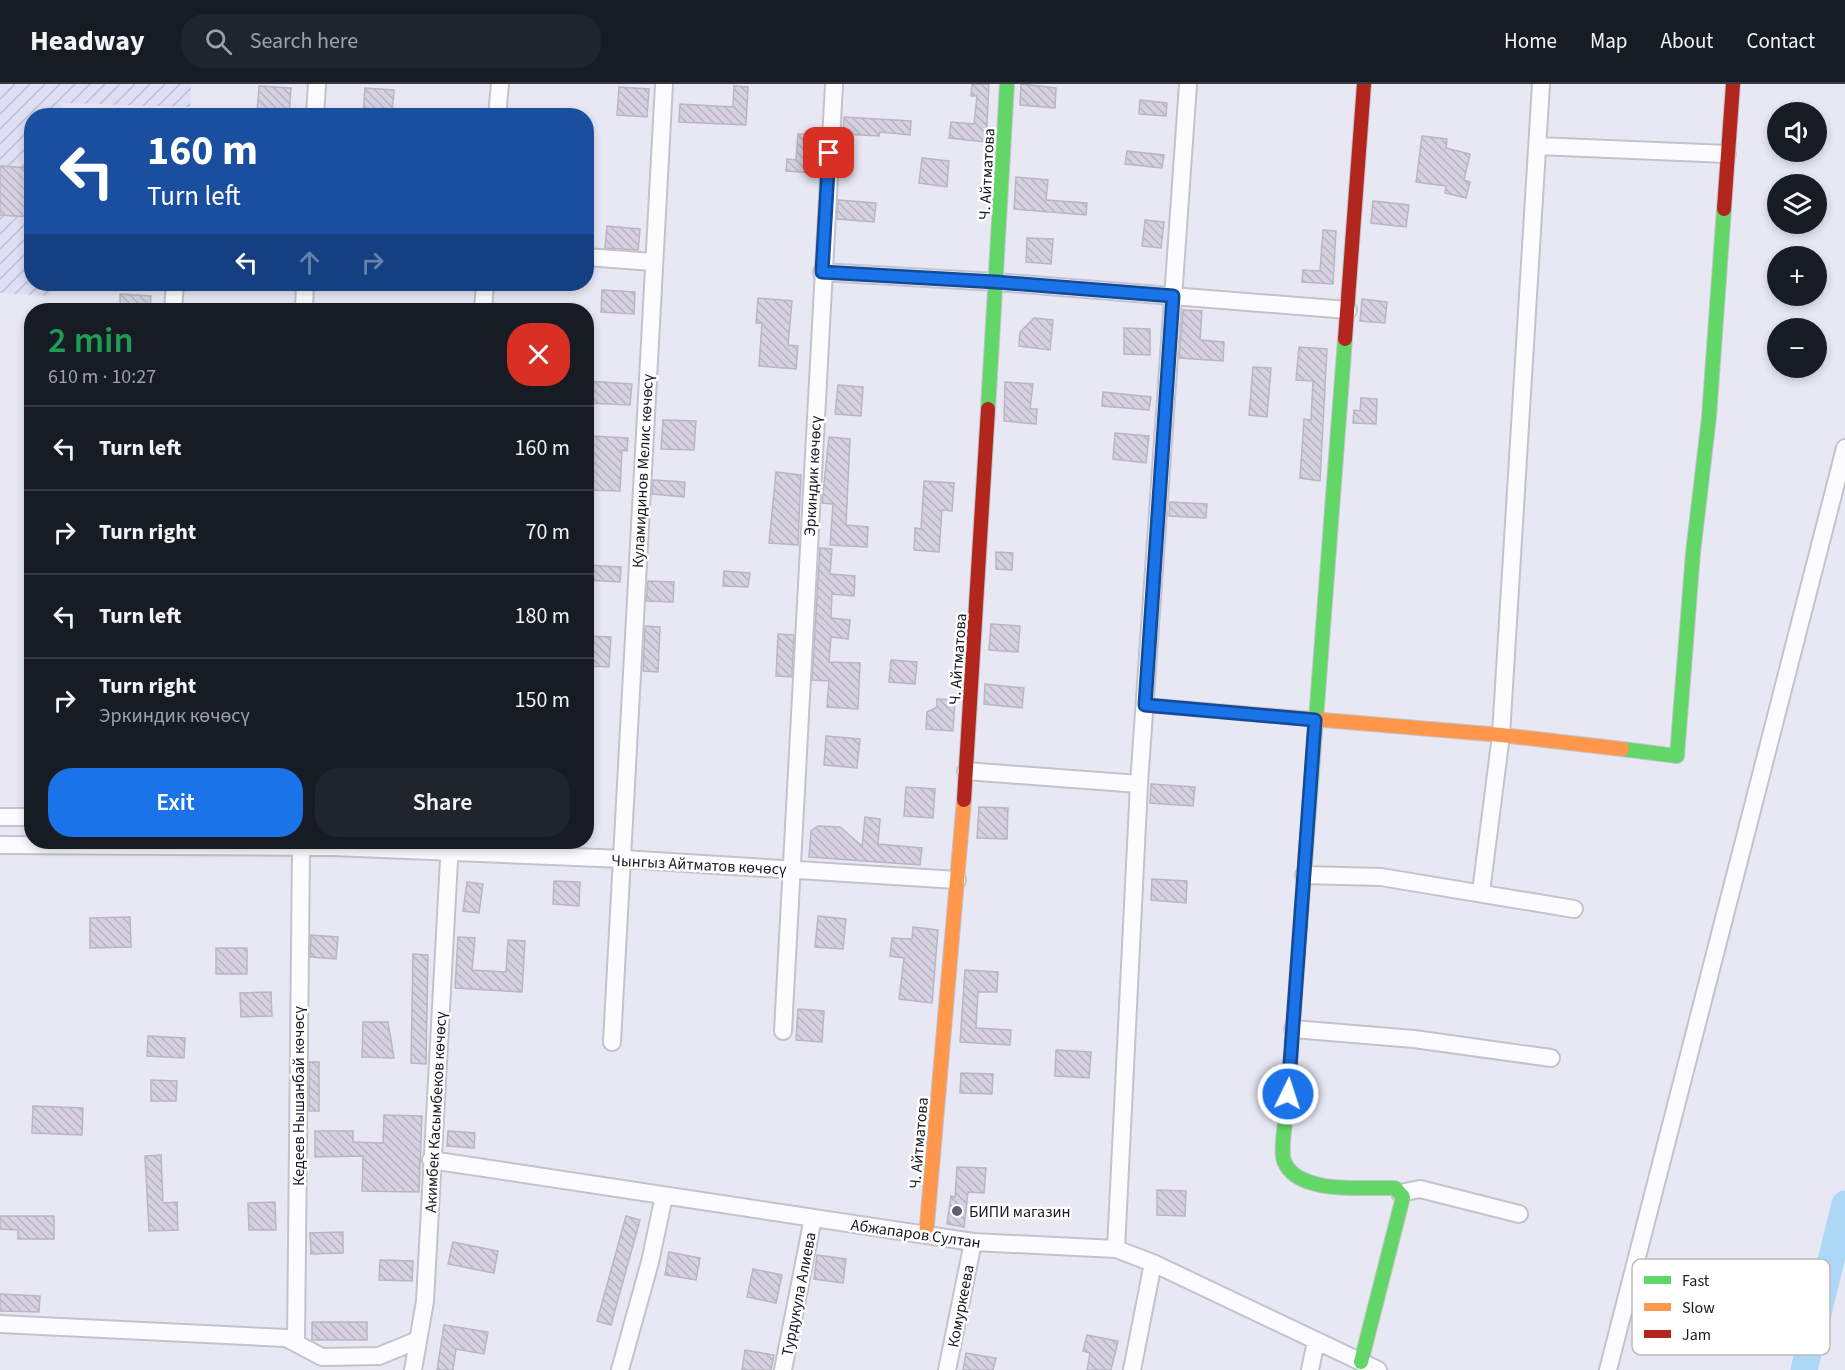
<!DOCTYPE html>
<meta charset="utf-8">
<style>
:root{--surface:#171b24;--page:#20242c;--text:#f1f3f6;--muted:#9ea1a6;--line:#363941;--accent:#1a73e8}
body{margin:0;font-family:"Source Sans 3",sans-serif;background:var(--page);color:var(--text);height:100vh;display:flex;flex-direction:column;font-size:22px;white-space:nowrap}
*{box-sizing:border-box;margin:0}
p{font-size:20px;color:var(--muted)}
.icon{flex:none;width:33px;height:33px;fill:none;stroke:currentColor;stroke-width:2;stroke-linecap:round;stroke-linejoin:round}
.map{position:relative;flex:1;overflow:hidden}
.panel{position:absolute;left:24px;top:219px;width:570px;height:546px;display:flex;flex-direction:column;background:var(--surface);border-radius:24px;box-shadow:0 3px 9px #0003}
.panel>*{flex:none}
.hud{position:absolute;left:24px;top:24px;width:570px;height:183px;border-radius:24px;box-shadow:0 3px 9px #0003;background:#1a4fa0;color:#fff;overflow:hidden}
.buttons{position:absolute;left:1767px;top:18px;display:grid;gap:12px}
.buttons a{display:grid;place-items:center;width:60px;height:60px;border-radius:50%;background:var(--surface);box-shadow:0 3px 9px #0003;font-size:30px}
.pin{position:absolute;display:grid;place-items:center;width:51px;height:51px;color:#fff;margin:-26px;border-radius:12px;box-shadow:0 3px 9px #0006}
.me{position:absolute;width:66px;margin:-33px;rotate:4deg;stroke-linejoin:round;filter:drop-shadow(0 0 4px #0008)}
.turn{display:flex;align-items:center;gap:21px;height:126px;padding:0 24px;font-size:27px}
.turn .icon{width:78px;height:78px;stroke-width:2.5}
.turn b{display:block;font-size:42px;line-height:51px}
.lanes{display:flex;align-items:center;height:57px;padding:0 24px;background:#0003;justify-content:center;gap:30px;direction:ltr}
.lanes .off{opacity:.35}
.round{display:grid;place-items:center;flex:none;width:63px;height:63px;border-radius:24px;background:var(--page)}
.summary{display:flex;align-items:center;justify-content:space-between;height:102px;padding:0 24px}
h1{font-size:36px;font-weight:600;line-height:45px;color:#1e9e55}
.button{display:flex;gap:12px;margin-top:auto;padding:12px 24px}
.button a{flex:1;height:69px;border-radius:24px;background:var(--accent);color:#fff;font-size:24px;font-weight:600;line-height:69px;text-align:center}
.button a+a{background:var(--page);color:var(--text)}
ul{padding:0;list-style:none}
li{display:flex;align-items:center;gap:18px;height:84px;padding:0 24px;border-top:2px solid var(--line)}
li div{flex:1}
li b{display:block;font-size:22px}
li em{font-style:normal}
header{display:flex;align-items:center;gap:36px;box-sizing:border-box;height:84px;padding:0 30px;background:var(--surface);border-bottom:2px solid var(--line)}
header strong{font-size:28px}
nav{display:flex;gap:33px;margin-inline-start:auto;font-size:21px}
.search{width:420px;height:54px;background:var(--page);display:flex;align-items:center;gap:15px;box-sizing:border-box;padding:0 21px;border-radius:24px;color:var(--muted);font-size:22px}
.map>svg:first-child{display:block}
</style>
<header>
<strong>Headway</strong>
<div class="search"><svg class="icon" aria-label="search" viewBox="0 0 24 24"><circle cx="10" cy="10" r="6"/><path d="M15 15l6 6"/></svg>Search here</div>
<nav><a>Home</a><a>Map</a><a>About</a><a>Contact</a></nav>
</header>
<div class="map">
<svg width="1845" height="1286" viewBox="0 0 1845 1286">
<defs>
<pattern id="industrial-furrows" width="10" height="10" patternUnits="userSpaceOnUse" patternTransform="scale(1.5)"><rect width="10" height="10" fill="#dedef5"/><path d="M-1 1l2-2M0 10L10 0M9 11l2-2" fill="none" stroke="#bebed2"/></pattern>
<pattern id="building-back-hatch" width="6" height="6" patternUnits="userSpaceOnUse" patternTransform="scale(1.5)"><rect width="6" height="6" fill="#d6d1e1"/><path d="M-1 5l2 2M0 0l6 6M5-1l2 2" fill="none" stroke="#b7b3c1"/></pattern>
</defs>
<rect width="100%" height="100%" fill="#e8e8f5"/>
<path fill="url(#industrial-furrows)" d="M0,0H191L190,23L61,19L60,31L32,32V200H51V212L0,209Z"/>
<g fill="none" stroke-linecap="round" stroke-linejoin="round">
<path stroke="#acd8f6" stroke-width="27" d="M1804,1286L1845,1120"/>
</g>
<path fill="url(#building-back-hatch)" stroke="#b8b6c0" stroke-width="1.5" d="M972,0H989L986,58L949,54L951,38L974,40L977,12H971Z
M1021,0L1056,4L1055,24L1020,21Z
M259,2L291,4L289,31L257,29Z
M734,2L748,3L746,41L679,38L680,20L733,23Z
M619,3L649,5L647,33L617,31Z
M365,4L394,6L392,32L363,30Z
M1140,16L1167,19L1166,32L1139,30Z
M844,33L911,37L910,51L880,48L879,52L843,50Z
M798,50L817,51L814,89L786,87L787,75L796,76Z
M1422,52L1447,55L1446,64L1470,70L1464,96L1470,98L1466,114L1445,109L1446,102L1416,98Z
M1127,67L1164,71L1162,84L1125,80Z
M922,74L949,77L947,103L919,99Z
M0,82L32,84L30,133L0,131Z
M1016,93L1048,96L1046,116L1087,119L1086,131L1014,125Z
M838,116L876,119L874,138L837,135Z
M1373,117L1409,121L1406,143L1371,139Z
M1145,136L1164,138L1161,164L1142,162Z
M607,142L640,145L638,166L605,164Z
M1323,146L1336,147L1333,200L1302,198L1303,186L1320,187Z
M1027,154L1053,155L1051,180L1026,178Z
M602,206L635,208L634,230L601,228Z
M120,210L151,212L150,226H120Z
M758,214L792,217L788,261L798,262L796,285L759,282L762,239H756Z
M1362,215L1387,218L1385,239L1360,237Z
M1183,226L1202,227L1200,256L1224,258L1223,277L1179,274Z
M1034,234L1053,236L1050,266L1019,262L1020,248Z
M1124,244L1150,245V271L1124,270Z
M1299,263L1327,265L1320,397L1300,394L1304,335L1311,336L1313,297L1296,296Z
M1253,283L1271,284L1267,333L1249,331Z
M586,297L632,300L630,321L586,319Z
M1005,298L1033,300L1030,325H1037L1036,340L1004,337Z
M838,301L863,303L861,332L835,330Z
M1103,308L1151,313L1149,326L1102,322Z
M1361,314L1377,315L1376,340L1353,339L1354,326L1360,327Z
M663,336L696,337L694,366L661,365Z
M1115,349L1149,352L1146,379L1113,375Z
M592,352L628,354L627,367L622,366L620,407L586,406V385H591Z
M829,353L850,355L846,441L868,443L867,463L830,461L833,420L822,419Z
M776,388L801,391L798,461L769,459Z
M653,396L685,398L684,413L652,410Z
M924,397L954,399L952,427L942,426L939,468L914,466L915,444L921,445Z
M1170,418L1207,420L1206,434L1169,432Z
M820,464L832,465L830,490L855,492L854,512L832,510L831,534L850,536L848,555L831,553L829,578L860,579L858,625L827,623L829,597L812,596Z
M996,468L1013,469L1012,486L996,485Z
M586,481L621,483L620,498L586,496Z
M724,487L750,489L748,503L723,502Z
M648,497L674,498L673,518L646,517Z
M991,540L1020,542L1018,568L989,566Z
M645,542L660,543L658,588L643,587Z
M778,550L794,551L792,593L776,592Z
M586,552L611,553L609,583L586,582Z
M891,576L917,578L915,600L889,598Z
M985,600L1024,604L1022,624L984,620Z
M937,615L955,616L953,647L926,645L927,628L937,623Z
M826,652L860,655L857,684L824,681Z
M1151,700L1195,703L1193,722L1150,719Z
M906,703L935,705L933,734L904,732Z
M979,723L1008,724L1007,755L977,754Z
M865,733L880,735L878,760L922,764L920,781L809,773L811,747L818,742L840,743L862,762Z
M1152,795L1187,797L1186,819L1151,816Z
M554,797L580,798L579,822L553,820Z
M467,798L483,800L479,829L463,827Z
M818,832L846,835L843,865L815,863Z
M130,833L131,863L90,864V834Z
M913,843L938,846L932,919L899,915L904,874L890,872L892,854L912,855Z
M311,851L338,853L336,875L310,873Z
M458,853L475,854L472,886L506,888L508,856L525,857L522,908L455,904Z
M216,864H247V890H216Z
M413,870L428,871L426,980L411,979Z
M965,886L998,888L997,908H978L976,944L1011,946L1010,961L960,958Z
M271,908L272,932L241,933L240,909Z
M798,925L824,927L822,958L796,956Z
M363,938H388L394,974L362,973Z
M148,952L185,954L184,974L147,972Z
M1056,966L1091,968L1089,994L1055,992Z
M309,978H319V1027H309Z
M961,989L993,990L992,1010L960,1009Z
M151,996L177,997L176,1017H151Z
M33,1022L83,1024L82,1051L32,1049Z
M384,1031L422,1032L419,1108L362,1107L363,1072L315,1073V1047H353V1058L383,1059Z
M448,1047L475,1049L474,1064L447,1062Z
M161,1071L163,1119L177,1118L178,1146L149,1147L145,1072Z
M957,1083L986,1084L984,1109L968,1108L964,1143L947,1140L951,1112L955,1113Z
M1157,1106L1186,1107L1185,1132L1157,1131Z
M275,1118L276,1146H249L248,1119Z
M0,1132H54V1155H18V1146L0,1145Z
M626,1132L640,1136L611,1241L597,1237Z
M343,1148V1169L311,1170L310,1149Z
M453,1158L498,1167L494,1189L448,1180Z
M669,1168L700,1174L696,1196L665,1191Z
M817,1171L846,1175L843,1199L814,1195Z
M380,1176L413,1177L412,1197L379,1196Z
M753,1185L782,1191L776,1219L747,1213Z
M0,1210L40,1212L39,1228L0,1227Z
M312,1238H367V1256H312Z
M444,1241L488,1248L484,1270L456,1265L453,1286H437Z
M1087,1251L1118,1257L1111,1286H1087L1090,1269L1083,1267Z
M745,1266L774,1271L771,1286H742Z
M966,1269L996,1274L993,1286H963Z"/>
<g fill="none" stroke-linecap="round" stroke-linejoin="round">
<defs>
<path id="street" d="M315,32L317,0
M497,32L500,0
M1538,62L1727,70
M586,173L653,178
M822,188L996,198L1348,226
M173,226L175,200
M304,226L305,200
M483,226L485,200
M966,687L1139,700
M0,733H32
M0,761L333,763L623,775L957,796
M1304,791L1381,793L1574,825
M1481,808L1501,651L1541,0
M1293,945L1414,955L1551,974
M783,947L834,0
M612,958L664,0
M431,1076L973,1158L1116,1165L1153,1179L1378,1286
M1400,1109L1420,1105L1519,1130
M1116,1165L1139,700L1188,0
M0,1240L286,1254L322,1273L379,1272L418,1256
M296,1259L301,764
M413,1286L425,1217L450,758
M620,1286L650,1178L664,1112
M783,1286L813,1134
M947,1286L973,1158
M1132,1286L1153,1179
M1310,1286L1316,1257
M1608,1286L1845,364"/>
<path id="fast" d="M988,325L1007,0
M1622,665L1677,672L1693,469L1709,333L1724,125
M1302,819L1345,255
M1287,1021C1286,1034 1280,1066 1284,1077C1297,1111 1364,1103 1395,1104L1403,1113L1361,1278"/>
<path id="slow" d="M1145,621L1501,651L1622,665
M926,1152L964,716"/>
<path id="jam" d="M1724,125L1733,0
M1345,255L1364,0
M964,716L988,325
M1287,1021L1302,819"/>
</defs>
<use href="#street" stroke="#c2c3cd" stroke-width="20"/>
<use href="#fast" stroke="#c2c3cd" stroke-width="16"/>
<use href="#slow" stroke="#c2c3cd" stroke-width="16"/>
<use href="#jam" stroke="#c2c3cd" stroke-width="16"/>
<use href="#street" stroke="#fcfcfe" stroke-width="16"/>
<use href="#fast" stroke="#63d668" stroke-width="14"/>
<use href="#slow" stroke="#ff974d" stroke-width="14"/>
<use href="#jam" stroke="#b3261e" stroke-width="14"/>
</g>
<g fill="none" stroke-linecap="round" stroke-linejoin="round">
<defs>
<path id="route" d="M829,69L822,188L996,198L1173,212L1145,621L1315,636L1288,1010"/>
</defs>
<use href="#route" stroke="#114b97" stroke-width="15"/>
<use href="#route" stroke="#1a73e8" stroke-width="10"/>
</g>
<circle fill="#61616b" stroke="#fff" stroke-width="2" cx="957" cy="1127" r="6"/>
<g text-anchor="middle" stroke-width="5" stroke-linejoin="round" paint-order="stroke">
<g font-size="16" fill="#181921" stroke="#fff">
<text transform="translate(986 90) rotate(-87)" y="6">Ч. Айтматова</text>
<text transform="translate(642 387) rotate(-87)" y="6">Куламидинов Мелис көчөсү</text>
<text transform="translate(812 392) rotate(-87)" y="6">Эркиндик көчөсү</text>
<text transform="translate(957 575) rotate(-86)" y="6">Ч. Айтматова</text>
<text transform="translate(699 780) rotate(3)" y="6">Чынгыз Айтматов көчөсү</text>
<text transform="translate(298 1012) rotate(-90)" y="6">Кедеев Нышанбай көчөсү</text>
<text transform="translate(435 1028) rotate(-87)" y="6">Акимбек Касымбеков көчөсү</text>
<text transform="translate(918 1059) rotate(-85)" y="6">Ч. Айтматова</text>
<text transform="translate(916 1149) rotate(8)" y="6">Абжапаров Султан</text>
<text transform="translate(798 1210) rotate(-79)" y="6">Турдукула Алиева</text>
<text transform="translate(960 1222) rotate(-79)" y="6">Комуркеева</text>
</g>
<g font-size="16" fill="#181921" stroke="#fff" text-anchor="start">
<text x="969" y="1133">БИПИ магазин</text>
</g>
</g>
<rect x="1632" y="1175" width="198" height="96" rx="9" fill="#fff" stroke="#bababc" stroke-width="1.5"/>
<rect x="1644" y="1192" width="27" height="8" fill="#63d668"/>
<rect x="1644" y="1219" width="27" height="8" fill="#ff974d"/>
<rect x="1644" y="1246" width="27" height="8" fill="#b3261e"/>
<g font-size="16" fill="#181921">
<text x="1682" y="1202">Fast</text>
<text x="1682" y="1229">Slow</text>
<text x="1682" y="1256">Jam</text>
</g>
</svg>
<div class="buttons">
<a><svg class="icon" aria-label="sound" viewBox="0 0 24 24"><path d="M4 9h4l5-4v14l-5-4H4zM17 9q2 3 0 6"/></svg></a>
<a><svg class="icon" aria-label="layers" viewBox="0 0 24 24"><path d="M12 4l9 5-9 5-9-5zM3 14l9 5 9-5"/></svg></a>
<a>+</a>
<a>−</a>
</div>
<div class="pin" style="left:829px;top:69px;background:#d93025"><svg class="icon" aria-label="arrive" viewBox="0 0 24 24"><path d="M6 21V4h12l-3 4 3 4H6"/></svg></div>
<svg class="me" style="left:1288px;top:1010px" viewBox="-20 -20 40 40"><circle r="17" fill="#1a73e8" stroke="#fff" stroke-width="3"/><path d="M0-11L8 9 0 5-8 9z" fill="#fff"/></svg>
<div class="hud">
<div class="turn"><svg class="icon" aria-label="left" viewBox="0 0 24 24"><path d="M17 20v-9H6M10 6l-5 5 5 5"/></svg><div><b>160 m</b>Turn left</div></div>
<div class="lanes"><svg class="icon" aria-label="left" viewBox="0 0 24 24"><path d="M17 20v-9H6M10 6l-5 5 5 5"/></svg><svg class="icon off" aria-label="ahead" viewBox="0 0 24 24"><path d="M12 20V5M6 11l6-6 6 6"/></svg><svg class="icon off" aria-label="right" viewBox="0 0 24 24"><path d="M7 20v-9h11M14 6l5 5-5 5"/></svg></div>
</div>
<section class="panel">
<div class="summary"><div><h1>2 min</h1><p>610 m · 10:27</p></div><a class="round" style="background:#d93025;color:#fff"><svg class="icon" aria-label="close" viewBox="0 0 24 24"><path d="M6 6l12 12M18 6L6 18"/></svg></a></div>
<ul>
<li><svg class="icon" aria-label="left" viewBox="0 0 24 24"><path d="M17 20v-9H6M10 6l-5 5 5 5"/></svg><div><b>Turn left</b></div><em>160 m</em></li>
<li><svg class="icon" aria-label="right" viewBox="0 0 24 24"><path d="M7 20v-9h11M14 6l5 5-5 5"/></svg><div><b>Turn right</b></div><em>70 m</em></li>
<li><svg class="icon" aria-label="left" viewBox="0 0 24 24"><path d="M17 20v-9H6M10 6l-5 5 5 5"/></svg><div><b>Turn left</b></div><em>180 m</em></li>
<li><svg class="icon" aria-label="right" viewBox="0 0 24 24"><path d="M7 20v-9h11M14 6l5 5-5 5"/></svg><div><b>Turn right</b><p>Эркиндик көчөсү</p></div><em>150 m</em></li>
</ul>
<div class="button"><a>Exit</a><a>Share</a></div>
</section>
</div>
